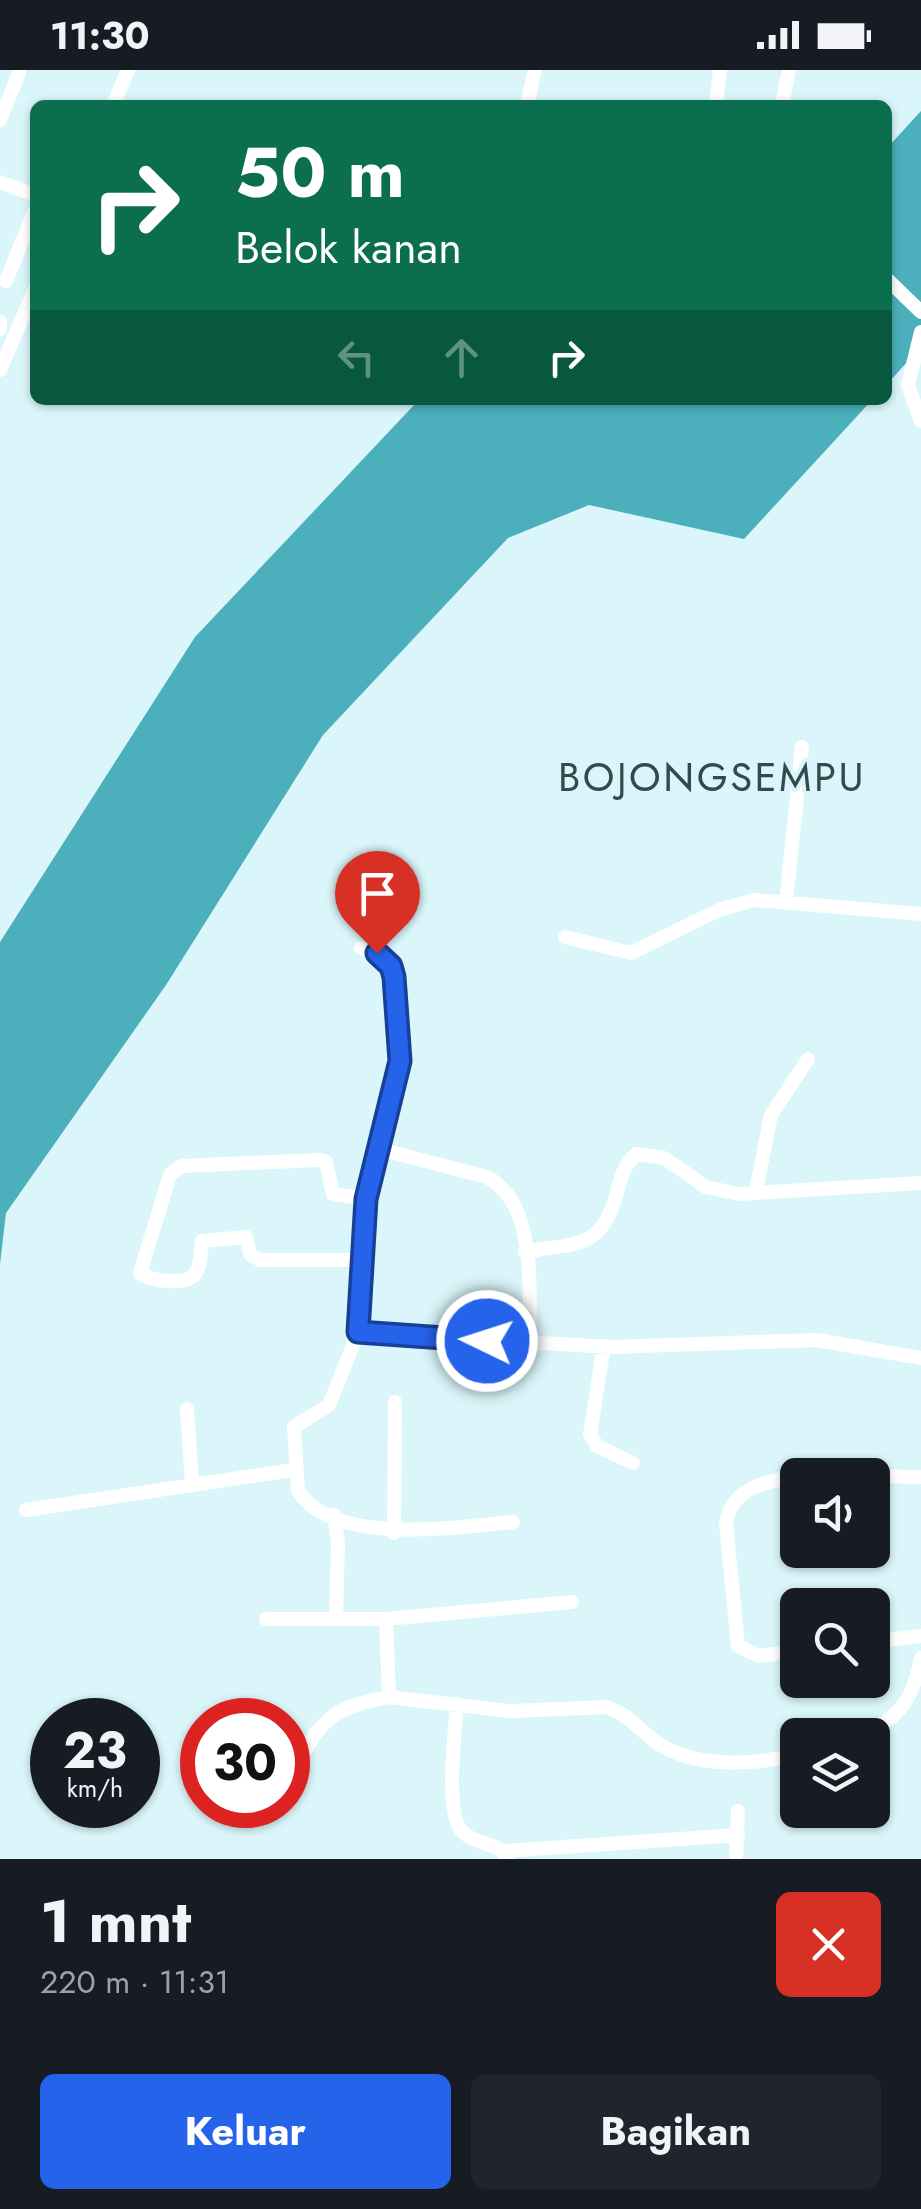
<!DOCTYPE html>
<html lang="id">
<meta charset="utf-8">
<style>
:root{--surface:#171b24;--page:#20242c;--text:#f1f3f6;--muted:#9ea1a6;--accent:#2563eb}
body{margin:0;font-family:Jost,sans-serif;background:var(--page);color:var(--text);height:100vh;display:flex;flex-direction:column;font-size:38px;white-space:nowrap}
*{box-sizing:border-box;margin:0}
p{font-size:32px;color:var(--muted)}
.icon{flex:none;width:55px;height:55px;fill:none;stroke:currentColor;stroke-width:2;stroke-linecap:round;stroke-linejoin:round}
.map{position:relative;height:1789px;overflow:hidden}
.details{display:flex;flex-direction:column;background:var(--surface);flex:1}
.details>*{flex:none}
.banner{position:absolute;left:30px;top:30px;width:862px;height:305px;border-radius:15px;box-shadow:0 2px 8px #0004;background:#0b6e4f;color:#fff;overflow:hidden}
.fabs{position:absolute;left:780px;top:1388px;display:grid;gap:20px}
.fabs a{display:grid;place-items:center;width:110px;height:110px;border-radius:15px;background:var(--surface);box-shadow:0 2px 8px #0004;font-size:50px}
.speed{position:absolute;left:30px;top:1628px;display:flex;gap:20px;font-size:50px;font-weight:700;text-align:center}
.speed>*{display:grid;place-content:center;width:130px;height:130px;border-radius:50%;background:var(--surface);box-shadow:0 2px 8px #0004;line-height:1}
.speed small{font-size:25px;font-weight:400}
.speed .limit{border:15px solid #d22;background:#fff;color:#111}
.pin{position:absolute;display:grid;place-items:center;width:85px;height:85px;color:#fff;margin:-102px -42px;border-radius:50% 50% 50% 0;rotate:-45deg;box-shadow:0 0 10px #0007}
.pin .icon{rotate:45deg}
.me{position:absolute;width:110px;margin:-55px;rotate:274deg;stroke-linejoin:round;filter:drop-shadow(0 0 8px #0008)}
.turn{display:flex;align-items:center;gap:35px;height:210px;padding:0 40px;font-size:45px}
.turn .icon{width:130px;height:130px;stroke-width:2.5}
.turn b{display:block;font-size:70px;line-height:85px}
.lanes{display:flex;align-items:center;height:95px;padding:0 40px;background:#0003;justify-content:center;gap:50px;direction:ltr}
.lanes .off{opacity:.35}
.round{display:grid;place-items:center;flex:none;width:105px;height:105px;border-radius:15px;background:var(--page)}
.overview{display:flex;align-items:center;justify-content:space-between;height:170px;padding:0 40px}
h1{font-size:60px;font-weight:700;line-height:75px}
.button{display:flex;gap:20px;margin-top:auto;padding:20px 40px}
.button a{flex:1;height:115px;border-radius:15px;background:var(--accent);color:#fff;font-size:40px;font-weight:700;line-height:115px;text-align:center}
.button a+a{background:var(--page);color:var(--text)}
.status{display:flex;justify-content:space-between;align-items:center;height:70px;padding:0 50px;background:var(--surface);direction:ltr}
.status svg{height:28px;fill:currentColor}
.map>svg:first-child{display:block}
</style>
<div class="status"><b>11:30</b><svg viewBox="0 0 49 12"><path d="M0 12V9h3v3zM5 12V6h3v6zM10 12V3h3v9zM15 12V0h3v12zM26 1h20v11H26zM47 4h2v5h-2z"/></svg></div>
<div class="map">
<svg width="921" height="1789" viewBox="0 0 921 1789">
<rect width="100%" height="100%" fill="#daf6fa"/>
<path fill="#4cafbc" d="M921,41V277L888,313V77Z
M424,330H872L744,469L589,435L508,468L323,665L166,915L6,1143L0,1194V872L195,567L415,334Z"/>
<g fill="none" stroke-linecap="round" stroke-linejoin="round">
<path stroke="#fff" stroke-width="14" d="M113,35L128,0
M527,35L535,0
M716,35L720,0
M782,35L789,0
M0,50L19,3
M0,112L35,125
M888,210L921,242
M6,211L35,140
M0,252V259
M921,262L908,315L921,351
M0,300L35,219
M786,833L802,677
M565,867L631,883L721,839L755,830L921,844
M361,878C430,899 391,1027 379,1079L487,1107C539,1134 528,1224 530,1274
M379,1079L366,1129L358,1263L329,1335L294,1357L298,1421C335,1477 457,1457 513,1452
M756,1121L771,1045L808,989
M525,1182C575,1172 600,1181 616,1126C620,1110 623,1096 636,1084L664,1088L706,1117L739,1124L921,1113
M365,1190H260L250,1184L246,1167L202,1171C201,1181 201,1196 195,1204C186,1216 150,1211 140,1203L170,1105L181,1096L320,1090L326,1092L333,1124L366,1129
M358,1263L612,1277L817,1270L921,1288
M604,1276L590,1364L597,1376L633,1393
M187,1339L192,1415
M821,1405L921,1407
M798,1407C766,1411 732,1417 726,1453L738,1576L759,1586L798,1581
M26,1440L293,1400
M334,1445L338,1473L336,1547
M394,1463L395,1332
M572,1532L386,1549L389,1627L509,1641L607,1637C627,1644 636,1656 652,1669C690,1699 754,1696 798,1684
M266,1549H386
M872,1572L921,1566
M457,1634C455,1660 445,1741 461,1760C473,1775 498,1771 508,1788
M854,1665C897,1654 913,1630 921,1588
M288,1691L302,1687C323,1644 343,1635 389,1627
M504,1781L738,1765
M736,1789L738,1741"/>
</g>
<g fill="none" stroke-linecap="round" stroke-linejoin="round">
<defs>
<path id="route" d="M377,883L391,896L394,907L400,991L366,1129L358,1262L487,1271"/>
</defs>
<use href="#route" stroke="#184099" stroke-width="25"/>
<use href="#route" stroke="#2563eb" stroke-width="18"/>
</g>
<g text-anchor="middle" stroke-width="8" stroke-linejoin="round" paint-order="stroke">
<g font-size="40" letter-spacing="2.5" fill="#324a4d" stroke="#daf6fa">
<text x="712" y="721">BOJONGSEMPU</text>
</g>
</g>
</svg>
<div class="fabs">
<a><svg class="icon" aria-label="sound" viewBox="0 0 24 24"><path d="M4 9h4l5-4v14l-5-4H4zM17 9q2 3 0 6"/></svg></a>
<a><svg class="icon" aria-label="search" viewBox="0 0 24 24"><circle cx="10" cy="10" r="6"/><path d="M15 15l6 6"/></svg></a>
<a><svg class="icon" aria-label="layers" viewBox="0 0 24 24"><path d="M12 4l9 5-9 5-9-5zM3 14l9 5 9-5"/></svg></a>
</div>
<div class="speed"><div>23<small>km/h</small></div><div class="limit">30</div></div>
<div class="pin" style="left:377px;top:883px;background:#d93025"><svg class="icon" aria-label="arrive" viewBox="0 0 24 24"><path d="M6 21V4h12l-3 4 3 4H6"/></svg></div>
<svg class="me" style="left:487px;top:1271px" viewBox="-20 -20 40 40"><circle r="17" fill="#2563eb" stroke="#fff" stroke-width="3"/><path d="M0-11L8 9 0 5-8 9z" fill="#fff"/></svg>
<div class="banner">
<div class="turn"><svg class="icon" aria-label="right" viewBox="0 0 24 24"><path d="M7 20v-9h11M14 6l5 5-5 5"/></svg><div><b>50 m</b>Belok kanan</div></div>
<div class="lanes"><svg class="icon off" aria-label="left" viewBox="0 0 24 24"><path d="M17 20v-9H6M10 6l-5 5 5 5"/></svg><svg class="icon off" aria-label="ahead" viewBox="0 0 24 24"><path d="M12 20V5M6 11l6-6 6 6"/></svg><svg class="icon" aria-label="right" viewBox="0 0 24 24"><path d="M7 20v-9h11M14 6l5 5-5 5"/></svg></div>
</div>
</div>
<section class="details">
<div class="overview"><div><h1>1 mnt</h1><p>220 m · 11:31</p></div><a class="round" style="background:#d93025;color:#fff"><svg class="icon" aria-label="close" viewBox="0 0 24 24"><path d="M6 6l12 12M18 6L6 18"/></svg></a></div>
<div class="button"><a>Keluar</a><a>Bagikan</a></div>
</section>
